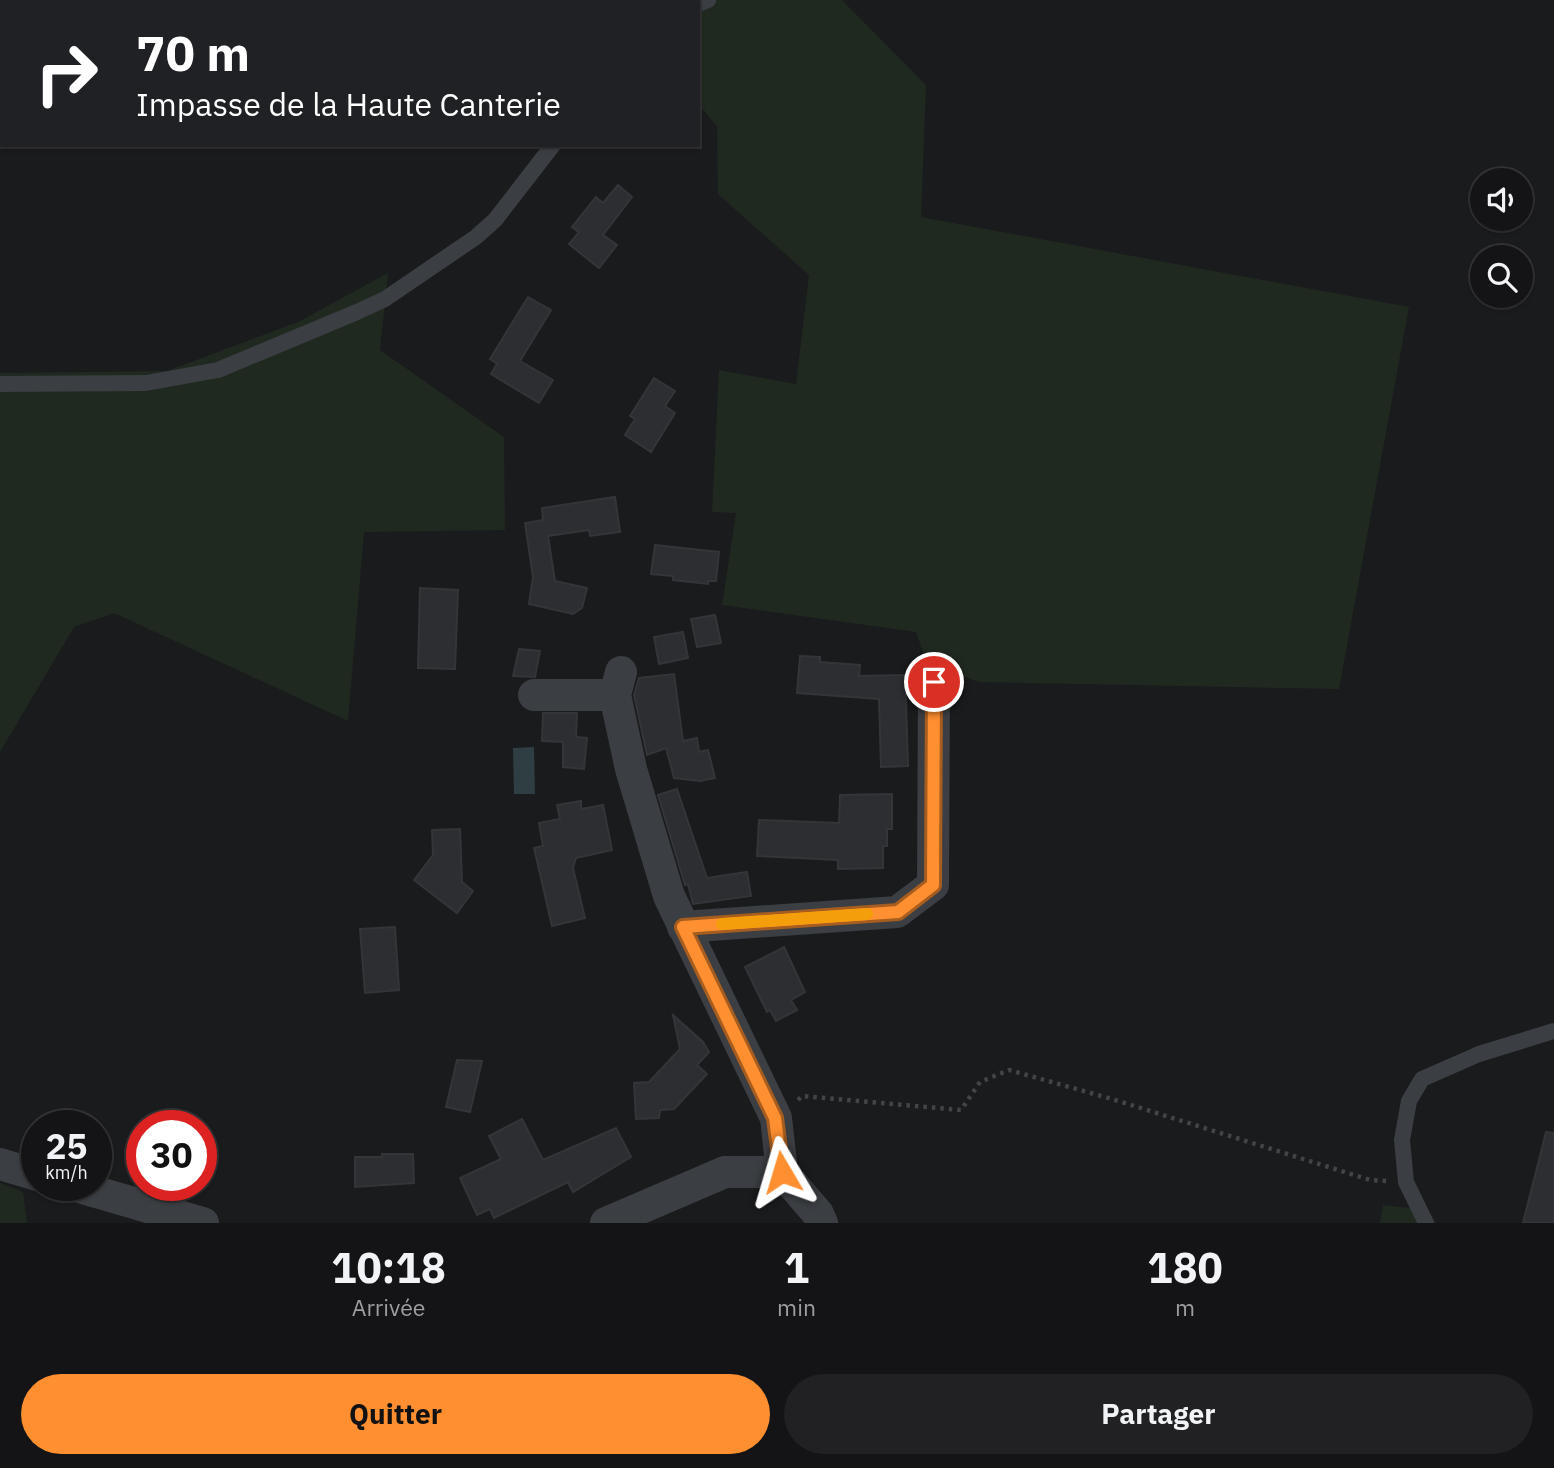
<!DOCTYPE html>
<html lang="fr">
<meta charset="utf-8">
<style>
:root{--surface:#141416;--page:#212123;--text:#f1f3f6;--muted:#9d9ea1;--line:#333335;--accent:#ff8f30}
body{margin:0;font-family:"IBM Plex Sans",sans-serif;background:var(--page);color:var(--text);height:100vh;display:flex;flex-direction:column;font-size:26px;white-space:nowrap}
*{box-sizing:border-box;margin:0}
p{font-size:23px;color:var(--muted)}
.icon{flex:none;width:38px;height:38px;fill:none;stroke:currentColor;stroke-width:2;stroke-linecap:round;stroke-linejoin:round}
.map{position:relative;height:1223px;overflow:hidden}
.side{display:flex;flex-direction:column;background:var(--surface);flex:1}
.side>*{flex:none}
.banner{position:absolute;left:0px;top:0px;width:700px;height:147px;box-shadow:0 2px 5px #0004,0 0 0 2px var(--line);background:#202124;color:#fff;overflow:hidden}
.controls{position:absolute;left:1470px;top:168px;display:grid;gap:14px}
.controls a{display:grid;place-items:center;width:63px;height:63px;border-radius:50%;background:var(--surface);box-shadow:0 2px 5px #0004,0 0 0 2px var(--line);font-size:35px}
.speed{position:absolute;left:21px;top:1110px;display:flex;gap:14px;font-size:35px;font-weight:700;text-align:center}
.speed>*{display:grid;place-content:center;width:91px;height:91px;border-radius:50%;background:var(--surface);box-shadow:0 2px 5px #0004,0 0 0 2px var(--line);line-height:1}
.speed small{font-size:18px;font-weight:400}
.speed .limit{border:10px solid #d22;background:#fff;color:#111}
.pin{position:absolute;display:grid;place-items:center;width:60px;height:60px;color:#fff;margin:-30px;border:4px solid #fff;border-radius:50%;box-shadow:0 2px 7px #0007}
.me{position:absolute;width:77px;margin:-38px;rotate:353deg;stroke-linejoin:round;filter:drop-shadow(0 0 5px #0008)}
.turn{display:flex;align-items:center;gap:24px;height:147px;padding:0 21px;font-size:32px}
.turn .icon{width:91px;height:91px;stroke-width:2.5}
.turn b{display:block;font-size:49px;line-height:60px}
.eta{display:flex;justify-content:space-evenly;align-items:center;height:119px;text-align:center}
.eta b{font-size:42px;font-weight:800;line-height:49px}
.primary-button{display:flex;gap:14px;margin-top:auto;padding:14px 21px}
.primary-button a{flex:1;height:80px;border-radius:42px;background:var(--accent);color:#111;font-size:28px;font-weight:800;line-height:80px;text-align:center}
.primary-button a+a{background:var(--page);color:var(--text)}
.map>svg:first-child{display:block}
</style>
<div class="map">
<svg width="1554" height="1223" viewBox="0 0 1554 1223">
<rect width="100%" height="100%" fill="#1a1b1d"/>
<path fill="#202920" d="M672,0H842L926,85L921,217L1409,307L1339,689L979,682L927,663L916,632L722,605L736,513L712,512L719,370L796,384L809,275L718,194L717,126L698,104V2H669Z
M388,273L380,350L504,437L505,530L364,532L348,721L114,613L74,627L0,752V373L167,371L298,322Z
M0,1183L23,1192L27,1223H0Z
M1383,1205L1427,1210L1436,1223H1380Z"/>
<path fill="#2f3e43" d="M534,747L535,794H514L513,748Z"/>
<path fill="#2d2e31" stroke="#343539" stroke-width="2" d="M618,185L632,197L603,235L617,245L599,268L569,244L579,232L572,227L596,197L603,203Z
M528,297L551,310L520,361L553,380L539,403L491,374L497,364L490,359Z
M654,378L675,391L665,406L675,413L651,452L625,435L635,419L630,416Z
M615,497L620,532L590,536L589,530L548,536L555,581L587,588L582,608L573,614L529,604L533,577L525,523L543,520L542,508Z
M655,545L719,552L716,581H708V584L673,580V576L651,574Z
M420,588L458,590L455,669L418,668Z
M715,615L721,643L697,647L691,619Z
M683,632L688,658L659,664L654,637Z
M519,649L540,651L535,677L513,676Z
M800,656L820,657V662L860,665L859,676L905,675L908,766L881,767L879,699L797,693Z
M674,674L683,741L697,738L699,752L708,750L715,778L700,781L674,778L666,748L647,755L634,695L639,678Z
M543,713H577L576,737L587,738L584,769L563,767V742L542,741Z
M677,789L707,878L747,872L751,896L693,904L688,884L685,885L658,795Z
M892,794V829H887V846H883V868L838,869V860L757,856L759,820L839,823L840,795Z
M581,801V809L603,805L612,850L576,858L573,868L585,918L552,926L534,848L543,846L539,823L560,819L557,805Z
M460,829L462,882L473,891L457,913L414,880L433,855L432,830Z
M395,927L399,990L365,993L360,929Z
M784,947L805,992L791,1000L797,1010L776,1021L770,1010L767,1012L745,967Z
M673,1015L703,1042L709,1052L697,1065L707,1074L674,1109L660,1110L659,1118L636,1119L634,1083L649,1082L680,1049Z
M457,1060L482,1061L470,1112L446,1107Z
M522,1119L543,1160L616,1128L631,1157L573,1192L568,1182L494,1218L490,1209L477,1215L460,1178L501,1159L489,1136Z
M1546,1132L1554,1133V1223H1523Z
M382,1154H413L414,1183L355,1187V1157H382Z"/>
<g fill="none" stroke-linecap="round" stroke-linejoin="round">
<path stroke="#41454a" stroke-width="4.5" stroke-dasharray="3.5 5" stroke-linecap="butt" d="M798,1100L802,1096L961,1110L980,1082L1009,1070L1112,1099L1370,1180L1388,1181"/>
<path stroke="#3b3e42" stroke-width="16" d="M698,4L708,0
M0,384L146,383L218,370L357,312L385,299L476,237L495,220L553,145
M1426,1223L1406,1182L1402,1140L1409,1101L1422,1079L1479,1054L1554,1031"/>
<path stroke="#3b3e42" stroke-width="32" d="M621,672L615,695L631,769L669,896L776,1118L782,1172L818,1214L822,1223
M534,695H615
M683,927L897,912L933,885L934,682
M0,1164L37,1175
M72,1185L203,1223
M606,1223L725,1172H782"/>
</g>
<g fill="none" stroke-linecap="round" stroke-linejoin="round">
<defs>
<path id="route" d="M782,1172L775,1118L683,927L898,912L933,885L934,682"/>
</defs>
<use href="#route" stroke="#a65d1f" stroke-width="18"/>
<use href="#route" stroke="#ff8f30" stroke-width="12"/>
<path stroke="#f59e0b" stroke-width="12" d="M722,924L867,914"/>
</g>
</svg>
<div class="controls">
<a><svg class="icon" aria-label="sound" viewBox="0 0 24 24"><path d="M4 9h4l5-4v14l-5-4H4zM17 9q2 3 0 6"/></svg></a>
<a><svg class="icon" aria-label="search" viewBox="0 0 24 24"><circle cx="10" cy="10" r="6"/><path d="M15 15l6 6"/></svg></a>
</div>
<div class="speed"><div>25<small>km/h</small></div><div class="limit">30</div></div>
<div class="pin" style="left:934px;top:682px;background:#d93025"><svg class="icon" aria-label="arrive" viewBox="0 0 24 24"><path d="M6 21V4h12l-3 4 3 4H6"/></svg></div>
<svg class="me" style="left:782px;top:1172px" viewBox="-20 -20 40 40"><path d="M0-17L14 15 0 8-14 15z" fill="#ff8f30" stroke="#fff" stroke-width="4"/></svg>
<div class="banner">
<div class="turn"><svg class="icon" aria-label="right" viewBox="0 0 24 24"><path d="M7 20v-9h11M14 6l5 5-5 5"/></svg><div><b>70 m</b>Impasse de la Haute Canterie</div></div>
</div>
</div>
<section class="side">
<div class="eta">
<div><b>10:18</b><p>Arrivée</p></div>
<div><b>1</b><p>min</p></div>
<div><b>180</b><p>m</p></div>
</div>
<div class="primary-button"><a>Quitter</a><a>Partager</a></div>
</section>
